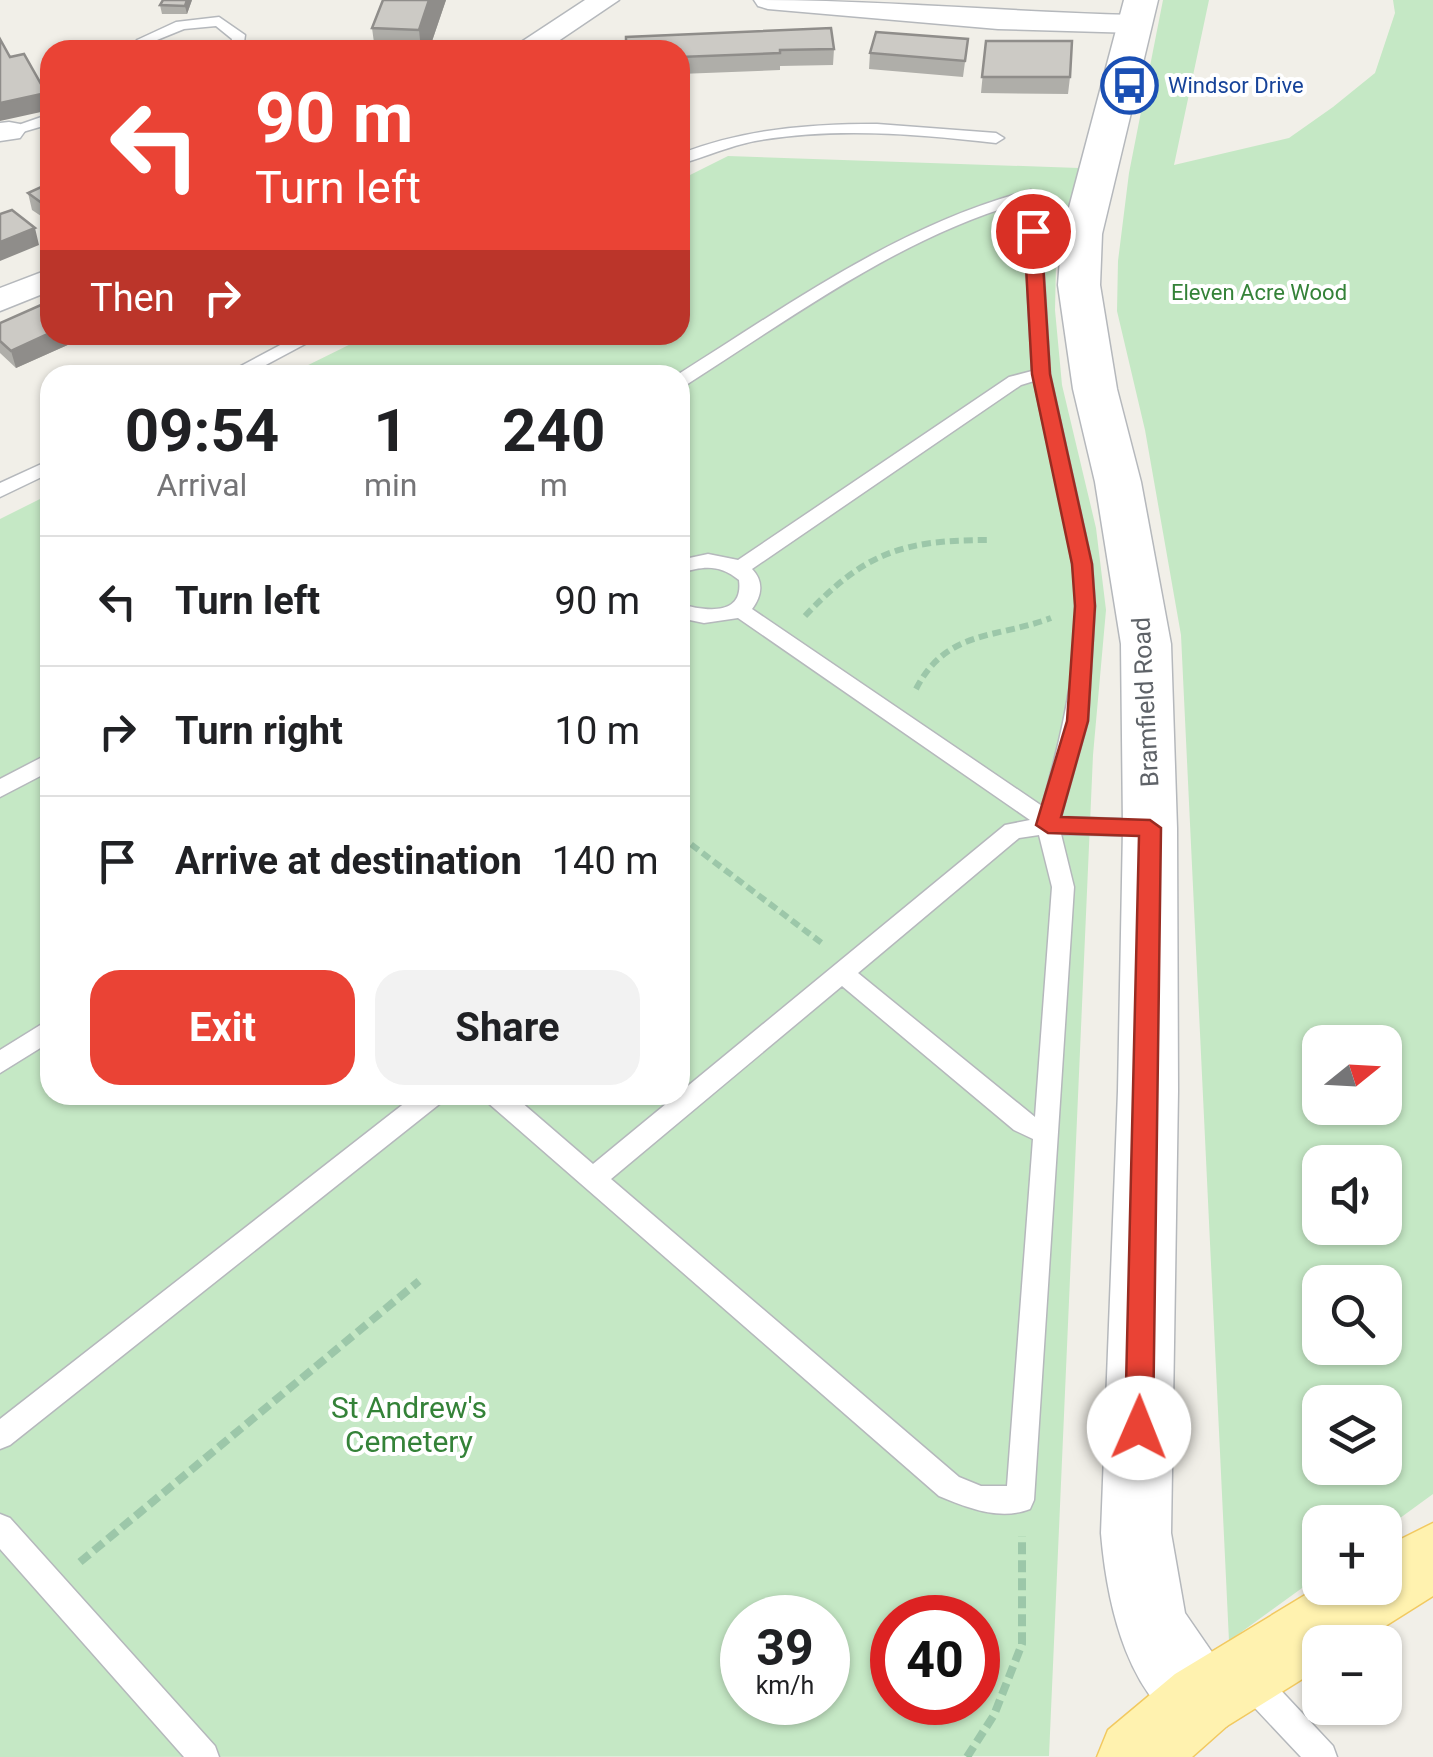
<!DOCTYPE html>
<meta charset="utf-8">
<style>
:root{--surface:#fff;--page:#f2f2f2;--text:#202124;--muted:#757577;--line:#e0e0e0;--accent:#ea4335}
body{margin:0;font-family:Roboto,sans-serif;background:var(--page);color:var(--text);height:100vh;display:flex;flex-direction:column;font-size:38px;white-space:nowrap}
*{box-sizing:border-box;margin:0}
p{font-size:32px;color:var(--muted)}
.icon{flex:none;width:55px;height:55px;fill:none;stroke:currentColor;stroke-width:2;stroke-linecap:round;stroke-linejoin:round}
.map{position:relative;flex:1;overflow:hidden}
.drawer{position:absolute;left:40px;top:365px;width:650px;height:740px;display:flex;flex-direction:column;background:var(--surface);border-radius:30px;box-shadow:0 2px 8px #0004}
.drawer>*{flex:none}
.top-card{position:absolute;left:40px;top:40px;width:650px;height:305px;border-radius:30px;box-shadow:0 2px 8px #0004;background:#ea4335;color:#fff;overflow:hidden}
.needle{width:65px;rotate:72deg}
.tools{position:absolute;left:1302px;top:1025px;display:grid;gap:20px}
.tools a{display:grid;place-items:center;width:100px;height:100px;border-radius:20px;background:var(--surface);box-shadow:0 2px 8px #0004;font-size:50px}
.speed{position:absolute;left:720px;top:1595px;display:flex;gap:20px;font-size:50px;font-weight:700;text-align:center}
.speed>*{display:grid;place-content:center;width:130px;height:130px;border-radius:50%;background:var(--surface);box-shadow:0 2px 8px #0004;line-height:1}
.speed small{font-size:25px;font-weight:400}
.speed .limit{border:15px solid #d22;background:#fff;color:#111}
.pin{position:absolute;display:grid;place-items:center;width:85px;height:85px;color:#fff;margin:-42px;border:5px solid #fff;border-radius:50%;box-shadow:0 2px 10px #0007}
.me{position:absolute;width:110px;margin:-55px;rotate:1deg;stroke-linejoin:round;filter:drop-shadow(0 0 8px #0008)}
.turn{display:flex;align-items:center;gap:35px;height:210px;padding:0 50px;font-size:45px}
.turn .icon{width:130px;height:130px;stroke-width:2.5}
.turn b{display:block;font-size:70px;line-height:85px}
.then{display:flex;align-items:center;height:95px;padding:0 50px;background:#0003;gap:20px;font-size:38px}
.eta{display:flex;justify-content:space-evenly;align-items:center;height:170px;text-align:center}
.eta b{font-size:60px;font-weight:700;line-height:70px}
.cta{display:flex;gap:20px;margin-top:auto;padding:20px 50px}
.cta a{flex:1;height:115px;border-radius:30px;background:var(--accent);color:#fff;font-size:40px;font-weight:700;line-height:115px;text-align:center}
.cta a+a{background:var(--page);color:var(--text)}
ul{padding:0;list-style:none}
li{display:flex;align-items:center;gap:30px;height:130px;padding:0 50px;border-top:2px solid var(--line)}
li div{flex:1}
li b{display:block;font-size:38px}
li em{font-style:normal}
.map>svg:first-child{display:block}
</style>
<div class="map">
<svg width="1433" height="1757" viewBox="0 0 1433 1757">
<rect width="100%" height="100%" fill="#f1efe8"/>
<path fill="#c5e8c5" fill-rule="evenodd" d="M1163,0H1209L1174,165L1289,138L1333,107L1375,73L1395,13L1393,0H1433V1494L1385,1529V1522H1320V1575L1229,1641L1181,635L1145,430L1117,311L1118,261L1129,173ZM1320,1042H1385V1108H1320ZM1320,1162H1385V1228H1320ZM1320,1282H1385V1348H1320ZM1320,1402H1385V1468H1320Z
M728,156L1079,168L1056,264L1055,310L1062,385L1096,528L1106,610L1093,755L1049,1756L0,1757V519L50,494V1095H680V375H288L369,335H680V180ZM742,1618H828V1702H742ZM892,1618H978V1702H892Z"/>
<g fill="none" stroke-linecap="round" stroke-linejoin="round">
<defs>
<path id="service" d="M219,17L245,35L243,50H222L231,44L232,39L216,26L184,29L152,42L157,50H143L137,40L176,22Z
M50,114V124L9,136L1,131Z
M877,124L996,133L1004,138L996,143C916,134 834,127 755,141C729,146 705,157 680,164V154C744,129 809,124 877,124Z
M1031,190L1039,195L1050,374L1092,564L1095,606L1088,721L1061,817L1150,820L1161,828L1150,836L1061,834L1074,887L1034,1500L1030,1509C1000,1521 968,1508 939,1496L487,1102L484,1095H513L593,1164L1005,825L1030,820L738,618L704,623L680,618V604C705,611 744,617 739,580C719,564 704,566 680,573V560L708,554L738,560L1009,377L1032,371L1023,202C899,238 794,316 686,385L680,386L677,375C790,304 900,224 1031,190ZM1034,381C1046,442 1063,502 1072,563C1084,644 1064,728 1042,806L752,609C762,596 764,581 752,569L1021,385ZM1039,835L1052,887L1035,1117L858,973L1019,838ZM842,986L1014,1130L1033,1139L1007,1486H981L959,1477L611,1179Z
M299,335H322L247,375H224Z
M50,460V473L0,497V483Z
M50,753V771L0,797V779Z
M50,1019V1042L0,1073V1050Z
M415,1095H445L442,1102L10,1445L0,1449V1419Z
M0,1514L10,1518L215,1746L219,1757H184L0,1549Z
M1250,1665L1261,1669L1333,1746L1337,1757H1301L1239,1691L1235,1680L1239,1669Z"/>
<path id="minor" d="M585,0H619L545,50H509Z
M754,0C881,0 1008,12 1136,15L1146,18L1151,24L1146,30L1136,33L998,29L768,9L758,6Z
M9,122L20,124L25,131L20,138L0,141V123Z
M50,269V291L0,311V288Z"/>
<path id="tertiary" d="M1124,0H1158L1102,234L1100,285L1117,389L1141,482L1171,644L1177,828L1178,1091L1171,1533L1185,1613L1227,1674L1238,1700L1227,1726L1201,1737C1128,1707 1107,1604 1101,1533L1118,1091L1123,828L1121,644L1095,482L1073,389L1058,285L1062,234Z"/>
<path id="primary" d="M1433,1523V1596L1360,1642H1320V1668L1227,1726L1192,1757H1097L1108,1730L1175,1674L1320,1586L1385,1588V1547Z"/>
</defs>
<use href="#service" stroke="#b5b8bc" stroke-width="3"/>
<use href="#minor" stroke="#b5b8bc" stroke-width="3"/>
<use href="#tertiary" stroke="#b5b8bc" stroke-width="3"/>
<use href="#primary" stroke="#f2c960" stroke-width="3"/>
<path stroke="#9cc7a9" stroke-width="6" stroke-dasharray="9 5" stroke-linecap="butt" d="M805,616C864,553 902,540 988,540
M916,689C947,629 995,639 1051,618
M680,836L823,944"/>
<path stroke="#9cc7a9" stroke-width="8" stroke-dasharray="12 6" stroke-linecap="butt" d="M80,1562L419,1281
M967,1757L994,1715L1022,1644V1536"/>
<use href="#service" fill="#fff" fill-rule="evenodd"/>
<use href="#minor" fill="#fff" fill-rule="evenodd"/>
<use href="#tertiary" fill="#fff" fill-rule="evenodd"/>
<use href="#primary" fill="#fff2af" fill-rule="evenodd"/>
</g>
<path fill="#afaea9" d="M192,0L187,14H162L160,5Z
M383,0H446L429,50H375L372,28Z
M968,39L963,77L869,69L870,53Z
M986,41L1070,77L1068,94L981,93Z
M834,49L833,65L780,66V70L680,74V50Z
M50,183V222L32,210L28,193Z
M0,323L50,335H90L16,368L0,353Z"/>
<path fill="#8f8d8a" d="M187,0H192L187,14L185,6Z
M429,0H446L429,50H421L419,30Z
M46,93L50,110L0,121V103Z
M35,228L39,245L0,261V242Z
M50,333V335H90L16,368L11,351Z"/>
<path fill="#cccac5" stroke="#8f8d8a" stroke-width="2.5" d="M163,0H187L185,6L160,5Z
M383,0H429L419,30L372,28Z
M831,28L834,49L780,50V53L680,57V50H626V37Z
M876,32L968,39L965,61L870,53Z
M0,39L10,57L24,54L46,93L0,103Z
M986,41H1072L1070,77H982Z
M50,183V209L28,193Z
M12,210L35,228L0,242V214Z
M50,301V333L11,351L0,341V323Z"/>
<path fill="#ea4335" stroke="#982c22" stroke-width="2.5" d="M1033,226L1041,231L1050,374L1092,564L1095,606L1088,721L1061,817L1150,820L1161,828L1153,1428L1149,1437L1139,1441L1129,1437L1125,1428L1139,836L1048,833L1036,825L1067,721L1075,606L1072,564L1032,374L1024,231Z"/>
<defs>
<symbol id="bus-ring" viewBox="-11 -11 22 22"><circle r="9.5" fill="#fff" stroke="#1a4fb4" stroke-width="1.5"/><path d="M-5-6H5V4H4V6H2V4H-2V6H-4V4H-5ZM-3.5-4V0h7V-4ZM-3.5 1.2v1.5H-2V1.2ZM2 1.2v1.5H3.5V1.2Z" fill="#1a4fb4"/></symbol>
</defs>
<g fill-rule="evenodd">
<use href="#bus-ring" x="1098" y="54" width="63" height="63"/>
</g>
<g text-anchor="middle" stroke-width="8" stroke-linejoin="round" paint-order="stroke">
<g font-size="22" fill="#164399" stroke="#fff" text-anchor="start">
<text x="1168" y="93">Windsor Drive</text>
</g>
<g font-size="22" fill="#348238" stroke="#fff">
<text x="1259" y="300">Eleven Acre Wood</text>
</g>
<g font-size="25" fill="#5f6368" stroke="#fff">
<text transform="translate(1145 702) rotate(-93)" y="9">Bramfield Road</text>
</g>
<g font-size="30" fill="#348238" stroke="#fff">
<text x="409" y="1418">St Andrew's<tspan x="409" dy="34">Cemetery</tspan></text>
</g>
</g>
</svg>
<div class="tools">
<a><svg class="needle" viewBox="-14 -14 28 28"><path d="M0-13l5 13h-10z" fill="#e53935"/><path d="M0 13l5-13h-10z" fill="#757577"/></svg></a>
<a><svg class="icon" aria-label="sound" viewBox="0 0 24 24"><path d="M4 9h4l5-4v14l-5-4H4zM17 9q2 3 0 6"/></svg></a>
<a><svg class="icon" aria-label="search" viewBox="0 0 24 24"><circle cx="10" cy="10" r="6"/><path d="M15 15l6 6"/></svg></a>
<a><svg class="icon" aria-label="layers" viewBox="0 0 24 24"><path d="M12 4l9 5-9 5-9-5zM3 14l9 5 9-5"/></svg></a>
<a>+</a>
<a>−</a>
</div>
<div class="speed"><div>39<small>km/h</small></div><div class="limit">40</div></div>
<div class="pin" style="left:1033px;top:231px;background:#d93025"><svg class="icon" aria-label="arrive" viewBox="0 0 24 24"><path d="M6 21V4h12l-3 4 3 4H6"/></svg></div>
<svg class="me" style="left:1139px;top:1428px" viewBox="-20 -20 40 40"><circle r="19" fill="#fff"/><path d="M0-13L10 11 0 6-10 11z" fill="#ea4335"/></svg>
<div class="top-card">
<div class="turn"><svg class="icon" aria-label="left" viewBox="0 0 24 24"><path d="M17 20v-9H6M10 6l-5 5 5 5"/></svg><div><b>90 m</b>Turn left</div></div>
<div class="then">Then<svg class="icon" aria-label="right" viewBox="0 0 24 24"><path d="M7 20v-9h11M14 6l5 5-5 5"/></svg></div>
</div>
<section class="drawer">
<div class="eta">
<div><b>09:54</b><p>Arrival</p></div>
<div><b>1</b><p>min</p></div>
<div><b>240</b><p>m</p></div>
</div>
<ul>
<li><svg class="icon" aria-label="left" viewBox="0 0 24 24"><path d="M17 20v-9H6M10 6l-5 5 5 5"/></svg><div><b>Turn left</b></div><em>90 m</em></li>
<li><svg class="icon" aria-label="right" viewBox="0 0 24 24"><path d="M7 20v-9h11M14 6l5 5-5 5"/></svg><div><b>Turn right</b></div><em>10 m</em></li>
<li><svg class="icon" aria-label="arrive" viewBox="0 0 24 24"><path d="M6 21V4h12l-3 4 3 4H6"/></svg><div><b>Arrive at destination</b></div><em>140 m</em></li>
</ul>
<div class="cta"><a>Exit</a><a>Share</a></div>
</section>
</div>
